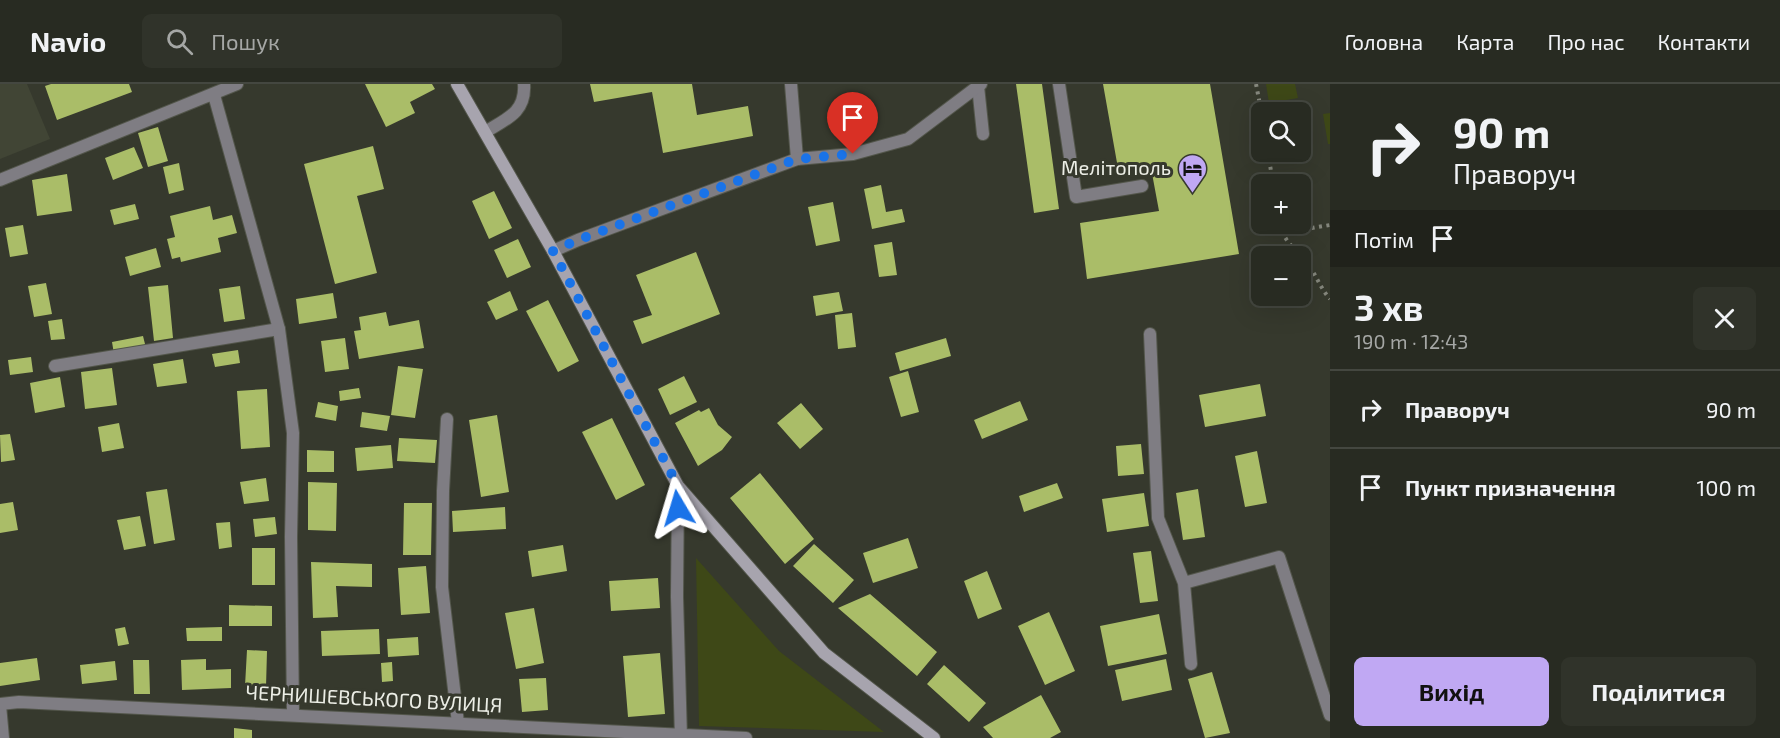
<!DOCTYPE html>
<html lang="uk">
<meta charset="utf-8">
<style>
:root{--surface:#282b22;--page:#30332a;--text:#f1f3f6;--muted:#a5a7a5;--line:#444740;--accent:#c0a8f3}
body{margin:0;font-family:"Exo 2",sans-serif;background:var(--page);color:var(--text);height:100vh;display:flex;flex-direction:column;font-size:22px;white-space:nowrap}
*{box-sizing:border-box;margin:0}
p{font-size:20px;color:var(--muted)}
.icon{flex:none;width:33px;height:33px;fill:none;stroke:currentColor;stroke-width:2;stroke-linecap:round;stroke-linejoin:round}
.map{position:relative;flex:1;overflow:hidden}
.sheet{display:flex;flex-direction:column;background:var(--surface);width:450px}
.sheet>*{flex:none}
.guide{background:#282b22;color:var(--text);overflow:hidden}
.tools{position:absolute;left:1251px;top:18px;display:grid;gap:12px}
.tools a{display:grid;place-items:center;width:60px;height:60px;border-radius:9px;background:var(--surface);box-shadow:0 6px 24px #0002,0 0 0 2px var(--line);font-size:30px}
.pin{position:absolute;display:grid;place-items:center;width:51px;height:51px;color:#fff;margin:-62px -26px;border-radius:50% 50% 50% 0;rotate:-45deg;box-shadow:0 0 6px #0007}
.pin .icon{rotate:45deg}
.me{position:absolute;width:66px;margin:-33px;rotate:353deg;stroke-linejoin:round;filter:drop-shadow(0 0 4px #0008)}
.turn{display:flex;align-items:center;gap:21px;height:126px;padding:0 24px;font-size:27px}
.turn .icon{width:78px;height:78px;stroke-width:2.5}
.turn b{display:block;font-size:42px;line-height:51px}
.then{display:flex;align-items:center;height:57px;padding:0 24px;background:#0003;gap:12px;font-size:22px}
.round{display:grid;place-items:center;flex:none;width:63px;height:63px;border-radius:9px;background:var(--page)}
.head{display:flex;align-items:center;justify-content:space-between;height:102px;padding:0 24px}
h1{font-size:36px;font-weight:700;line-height:45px}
.primary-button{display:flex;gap:12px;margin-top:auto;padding:12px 24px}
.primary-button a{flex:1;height:69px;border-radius:9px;background:var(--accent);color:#111;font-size:24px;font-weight:700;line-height:69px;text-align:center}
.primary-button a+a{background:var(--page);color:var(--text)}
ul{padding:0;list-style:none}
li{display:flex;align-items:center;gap:18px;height:78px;padding:0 24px;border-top:2px solid var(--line)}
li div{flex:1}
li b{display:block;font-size:22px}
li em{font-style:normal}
header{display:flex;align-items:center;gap:36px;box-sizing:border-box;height:84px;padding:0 30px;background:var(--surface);border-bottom:2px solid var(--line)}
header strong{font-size:28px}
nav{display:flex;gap:33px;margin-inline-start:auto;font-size:21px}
.search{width:420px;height:54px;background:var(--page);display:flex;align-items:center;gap:15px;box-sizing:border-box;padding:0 21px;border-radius:9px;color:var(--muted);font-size:22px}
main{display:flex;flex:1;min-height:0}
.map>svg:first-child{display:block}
</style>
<header>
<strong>Navio</strong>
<div class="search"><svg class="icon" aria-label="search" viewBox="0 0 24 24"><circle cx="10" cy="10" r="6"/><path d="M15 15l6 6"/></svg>Пошук</div>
<nav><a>Головна</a><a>Карта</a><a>Про нас</a><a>Контакти</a></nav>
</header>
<main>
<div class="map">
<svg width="1330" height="654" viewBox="0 0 1330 654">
<rect width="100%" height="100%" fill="#36392d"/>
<path fill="#414535" d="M0,0H27L50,55L0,75Z"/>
<path fill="#3e4817" d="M1266,0H1295L1298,14L1269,19Z
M1330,29V60H1328L1323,30Z
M696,474L779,567L884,648L699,642Z"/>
<path fill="#aabd68" d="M51,0H129L132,8L57,36L45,2Z
M365,0H432L435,5L410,18L415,29L386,43Z
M590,0H692L697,31L748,22L753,52L663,69L652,8L594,18Z
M1016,0H1042L1059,125L1034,129Z
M1103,0H1210L1239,170L1087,195L1080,139L1159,127L1151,84L1119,90Z
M158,43L168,77L148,83L138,49Z
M373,62L384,105L357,112L377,189L335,200L304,80Z
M134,63L143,84L113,96L105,74Z
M179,79L184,106L169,110L163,83Z
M67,90L72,127L37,132L32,96Z
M881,101L886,128L902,125L905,138L872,145L864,105Z
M494,107L512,144L489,155L472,117Z
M833,118L840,157L816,162L808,123Z
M135,120L139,135L114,141L110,126Z
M210,122L213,136L232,131L237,149L218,154L221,168L181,178L180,173L172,175L167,155L175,153L170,132Z
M23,141L28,170L10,173L5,144Z
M518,155L531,183L507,194L494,166Z
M892,158L897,191L879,193L874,161Z
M156,164L161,183L130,192L125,173Z
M696,168L720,230L642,260L633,237L652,231L636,191Z
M46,199L52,230L34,233L28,202Z
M168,201L173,254L154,257L148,203Z
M240,202L245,235L224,238L219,205Z
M510,207L518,226L496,236L487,218Z
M839,208L843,227L816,232L813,212Z
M333,209L337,234L299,240L296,215Z
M548,216L579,277L558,288L526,227Z
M386,228L389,242L419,236L424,264L359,275L354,247L361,246L359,233Z
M852,229L856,263L838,265L835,231Z
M62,235L65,255L51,256L48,237Z
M143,252L146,264L114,270L112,258Z
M345,254L349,285L325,288L321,257Z
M946,254L951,272L900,287L895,269Z
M238,266L240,279L215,283L212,270Z
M31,273L33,288L10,291L8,276Z
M183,275L187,299L157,303L153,280Z
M398,282L423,285L415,334L391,331Z
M112,284L117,321L85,325L81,288Z
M908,287L919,328L901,333L889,293Z
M684,292L697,318L670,331L658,305Z
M60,293L65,323L35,329L30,299Z
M1260,300L1266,332L1205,343L1199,311Z
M359,304L361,314L340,317L339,307Z
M267,305L270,363L241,365L237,307Z
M1020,317L1028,336L982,355L974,336Z
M318,318L338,322L336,337L315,333Z
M801,319L823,345L800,365L777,339Z
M709,324L718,341L732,353L722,366L698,382L675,339L699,326L701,328Z
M362,328L390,332L387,347L360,343Z
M497,331L509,408L481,413L469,336Z
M612,334L645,401L616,416L582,348Z
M119,339L124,364L102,368L98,343Z
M10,350L15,376L1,378L0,351Z
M399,354L437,356L435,379L397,377Z
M1141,360L1144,390L1118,392L1116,362Z
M391,361L393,384L357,387L355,364Z
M307,366L334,367V388H307Z
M1257,367L1267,419L1245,423L1235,372Z
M760,389L814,455L785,480L730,414Z
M266,394L269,417L244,420L240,398Z
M308,398L337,399L336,447L308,446Z
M1057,399L1063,414L1024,428L1019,412Z
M167,405L175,456L154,460L146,408Z
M1198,405L1205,453L1183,456L1176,409Z
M1144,409L1149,442L1107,448L1102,415Z
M13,418L18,446L0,449V420Z
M404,419H432L431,471H403Z
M505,423L506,445L453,448L452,427Z
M140,432L146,462L124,466L117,436Z
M275,433L277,450L255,453L253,435Z
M230,438L232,463L219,465L216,439Z
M908,454L918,484L873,499L863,469Z
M814,460L854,496L833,519L793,482Z
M563,461L567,487L532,493L528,467Z
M252,464H275V501H252Z
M1151,467L1158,517L1140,519L1133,469Z
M311,478L372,480V503L336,502L338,533L313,534Z
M426,482L430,529L401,531L398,484Z
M987,487L1002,525L978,535L964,497Z
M658,494L660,524L611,527L609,497Z
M870,510L937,568L917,592L838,524Z
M229,521L272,522V542H229Z
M534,524L544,579L516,585L505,529Z
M1049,528L1075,587L1045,601L1018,542Z
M1159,530L1167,570L1108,582L1100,542Z
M125,543L129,560L118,562L115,545Z
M222,543V557H187L186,544Z
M379,545L380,570L322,572L321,547Z
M418,553L419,571L388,573L387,555Z
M247,566L267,567L266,603L245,602Z
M660,569L665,630L628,633L623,572Z
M37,574L40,596L0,602V579Z
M206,575V586L231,585V604L182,606L181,576Z
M1166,575L1172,606L1122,617L1115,586Z
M133,576H149L150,610H134Z
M115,577L117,596L82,600L80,581Z
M392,578L393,597L382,598L381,579Z
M944,581L986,619L969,638L927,600Z
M1212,588L1230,649L1205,654L1188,595Z
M546,594L548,626L522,628L519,595Z
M1041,611L1061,648L1050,654H993L983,643Z
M234,644L252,646V654H234Z"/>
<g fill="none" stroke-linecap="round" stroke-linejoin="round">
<defs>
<path id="lane" d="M791,0L797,75
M1059,0L1076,113L1142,102
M978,2L983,50
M485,48C507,35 526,28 524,0
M1150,250L1158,434L1184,499L1279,473L1330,631
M55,282L279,245
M447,335L443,407L442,503L458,639
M1184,499L1191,580
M0,621L3,654"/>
<path id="street" d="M214,11L279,245L293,349L291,453L293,631
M0,96L237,0
M553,167L578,156L797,75L853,70L908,55L981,0
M678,402L677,513L681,654
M0,620L19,618L746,654"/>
<path id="secondary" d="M457,0L553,167L678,402L824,569L934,654"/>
</defs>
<use href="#lane" stroke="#53564b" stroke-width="14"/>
<use href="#street" stroke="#53564b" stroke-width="14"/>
<use href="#secondary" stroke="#53564b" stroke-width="14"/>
<path stroke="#85877d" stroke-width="4" stroke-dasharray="3 4.5" stroke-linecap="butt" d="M1256,0L1262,31
M1268,68L1273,100
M1280,140C1283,159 1302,170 1312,186C1318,196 1322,206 1330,215
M1282,149L1330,141"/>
<use href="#lane" stroke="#7f7d83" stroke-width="12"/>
<use href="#street" stroke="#7f7d83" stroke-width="12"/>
<use href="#secondary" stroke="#a7a4ae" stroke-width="12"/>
</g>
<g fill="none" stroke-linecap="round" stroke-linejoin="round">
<path stroke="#1a73e8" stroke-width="10" stroke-dasharray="0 18" d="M678,424V402L553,167L578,156L797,75L853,70"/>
</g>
<defs>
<symbol id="hotel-pin" viewBox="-11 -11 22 30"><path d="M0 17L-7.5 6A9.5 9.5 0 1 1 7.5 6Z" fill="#c0a8f3" stroke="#36392d"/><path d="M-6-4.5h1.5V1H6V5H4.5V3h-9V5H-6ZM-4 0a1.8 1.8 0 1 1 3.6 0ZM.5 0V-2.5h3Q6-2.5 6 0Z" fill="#111"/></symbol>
</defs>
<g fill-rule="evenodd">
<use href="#hotel-pin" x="1176" y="68" width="33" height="45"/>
</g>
<g text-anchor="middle" stroke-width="6" stroke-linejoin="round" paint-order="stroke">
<g font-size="20" fill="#eceee6" stroke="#36392d" text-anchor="end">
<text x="1171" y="91">Мелітополь</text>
</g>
<g font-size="20" fill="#eceee6" stroke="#36392d">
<text transform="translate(374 615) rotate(3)" y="7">ЧЕРНИШЕВСЬКОГО ВУЛИЦЯ</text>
</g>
</g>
</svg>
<div class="tools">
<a><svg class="icon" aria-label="search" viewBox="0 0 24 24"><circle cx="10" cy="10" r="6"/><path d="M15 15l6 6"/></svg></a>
<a>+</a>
<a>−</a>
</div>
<div class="pin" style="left:853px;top:70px;background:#d93025"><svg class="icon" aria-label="arrive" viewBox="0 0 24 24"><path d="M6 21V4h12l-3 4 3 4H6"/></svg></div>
<svg class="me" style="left:678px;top:424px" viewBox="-20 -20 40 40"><path d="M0-17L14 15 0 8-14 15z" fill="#1a73e8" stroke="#fff" stroke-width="4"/></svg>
</div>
<section class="sheet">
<div class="guide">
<div class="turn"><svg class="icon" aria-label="right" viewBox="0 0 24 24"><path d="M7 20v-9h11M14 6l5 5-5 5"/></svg><div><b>90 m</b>Праворуч</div></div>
<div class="then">Потім<svg class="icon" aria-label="arrive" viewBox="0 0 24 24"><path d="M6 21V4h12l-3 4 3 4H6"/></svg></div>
</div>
<div class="head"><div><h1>3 хв</h1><p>190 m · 12:43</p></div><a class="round"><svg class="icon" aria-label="close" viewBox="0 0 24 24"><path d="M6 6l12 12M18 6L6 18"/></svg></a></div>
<ul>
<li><svg class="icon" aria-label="right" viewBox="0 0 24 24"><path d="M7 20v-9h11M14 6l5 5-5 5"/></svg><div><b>Праворуч</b></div><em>90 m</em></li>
<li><svg class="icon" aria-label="arrive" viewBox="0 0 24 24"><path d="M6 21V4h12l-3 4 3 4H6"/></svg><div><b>Пункт призначення</b></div><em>100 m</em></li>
</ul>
<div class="primary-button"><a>Вихід</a><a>Поділитися</a></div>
</section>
</main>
